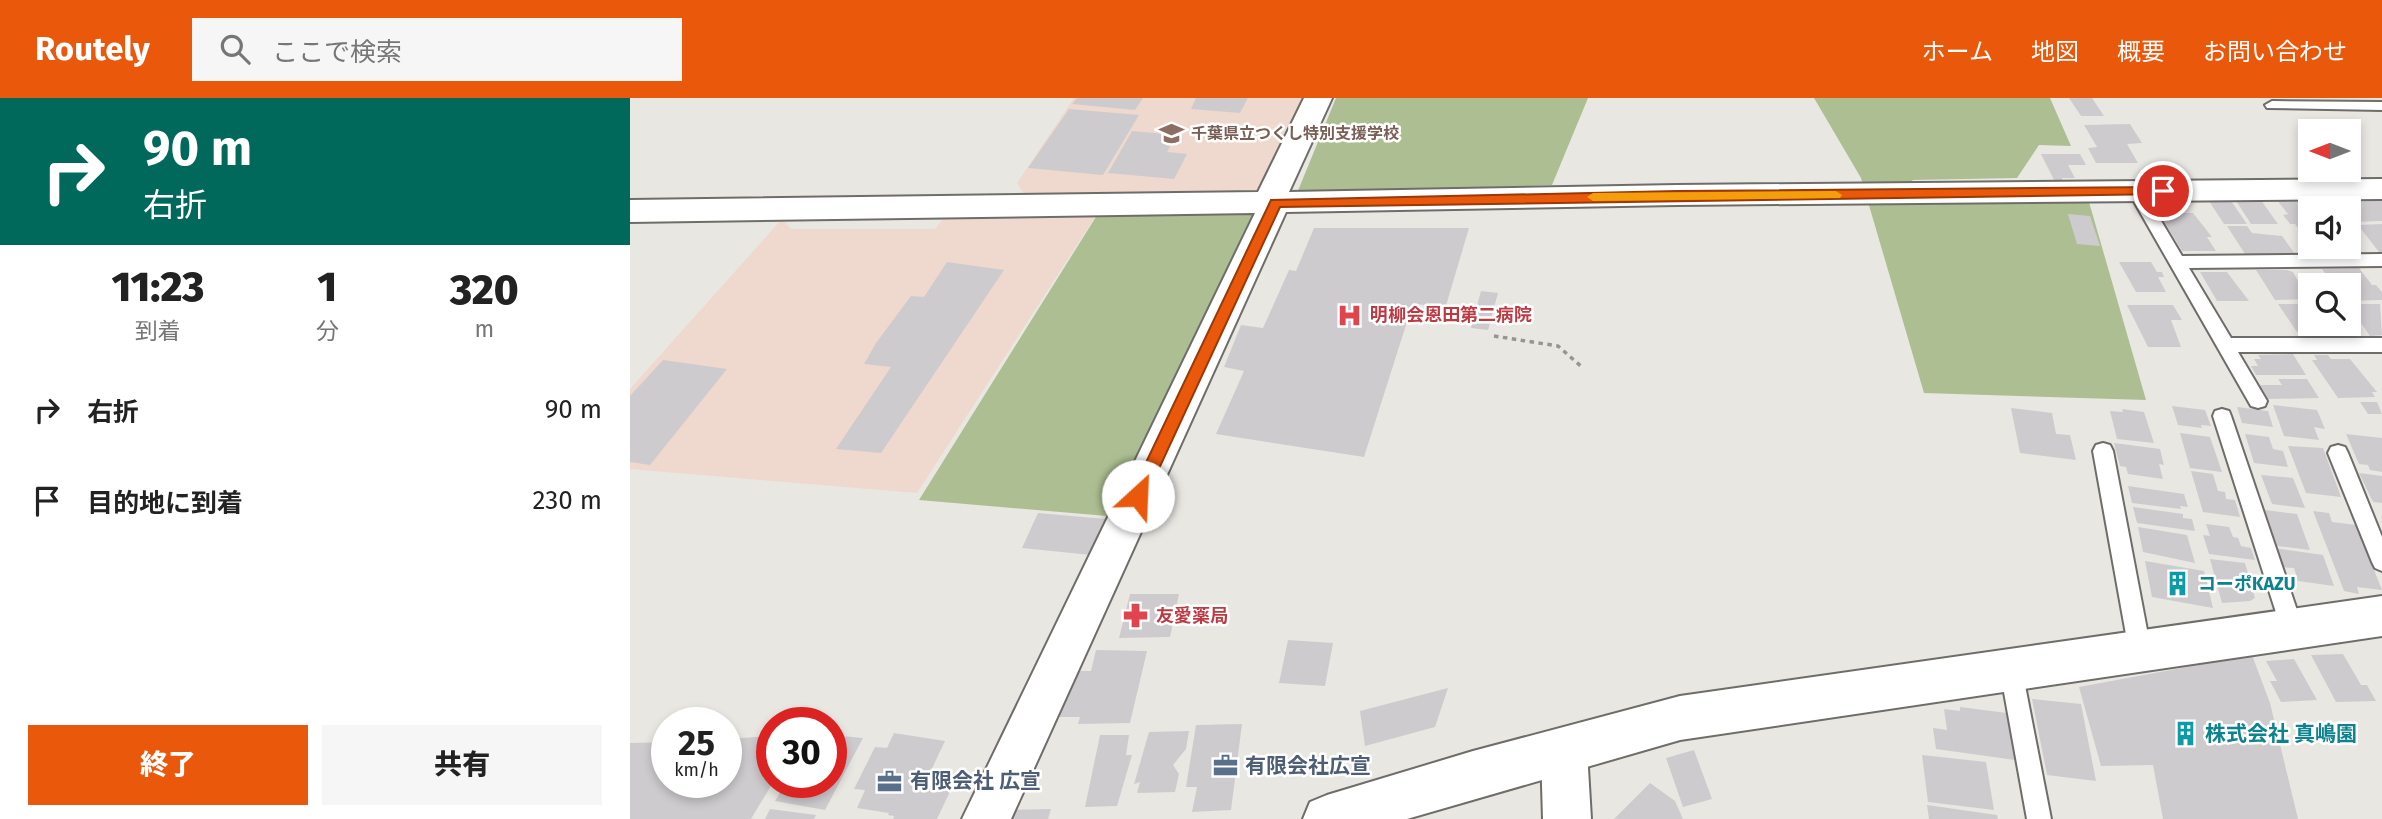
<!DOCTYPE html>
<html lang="ja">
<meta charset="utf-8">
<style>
:root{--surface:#fff;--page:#f6f6f6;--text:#222;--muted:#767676;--accent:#ea580c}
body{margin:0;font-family:"Fira Sans","Noto Sans JP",sans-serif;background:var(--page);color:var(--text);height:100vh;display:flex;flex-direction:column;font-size:26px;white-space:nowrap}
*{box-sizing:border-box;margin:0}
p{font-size:23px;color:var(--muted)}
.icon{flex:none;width:38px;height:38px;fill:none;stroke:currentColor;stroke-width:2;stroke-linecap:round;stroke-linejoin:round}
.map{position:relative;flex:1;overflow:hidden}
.side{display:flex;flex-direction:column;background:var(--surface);width:630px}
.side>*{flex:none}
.guide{background:#00695c;color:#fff;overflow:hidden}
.needle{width:46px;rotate:270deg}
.controls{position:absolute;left:1668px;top:21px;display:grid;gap:14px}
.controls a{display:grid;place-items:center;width:63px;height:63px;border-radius:0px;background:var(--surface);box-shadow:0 4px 10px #0003;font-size:35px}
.speed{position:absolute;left:21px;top:609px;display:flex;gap:14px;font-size:35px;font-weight:700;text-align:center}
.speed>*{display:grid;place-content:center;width:91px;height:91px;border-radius:50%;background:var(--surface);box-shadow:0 4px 10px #0003;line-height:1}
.speed small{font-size:18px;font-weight:400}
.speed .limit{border:10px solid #d22;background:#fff;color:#111}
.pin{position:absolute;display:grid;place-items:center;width:60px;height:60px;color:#fff;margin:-30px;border:4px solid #fff;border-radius:50%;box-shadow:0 2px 7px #0007}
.me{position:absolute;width:77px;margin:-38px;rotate:25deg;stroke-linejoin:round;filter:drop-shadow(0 0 5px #0008)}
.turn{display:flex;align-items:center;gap:24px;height:147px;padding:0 28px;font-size:32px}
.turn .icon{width:91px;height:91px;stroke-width:2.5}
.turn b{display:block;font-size:49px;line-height:60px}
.eta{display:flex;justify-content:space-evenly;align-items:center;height:119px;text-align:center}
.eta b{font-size:42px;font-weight:800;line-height:49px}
.primary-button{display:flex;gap:14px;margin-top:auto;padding:14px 28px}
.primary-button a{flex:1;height:80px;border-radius:0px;background:var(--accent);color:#fff;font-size:28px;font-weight:800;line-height:80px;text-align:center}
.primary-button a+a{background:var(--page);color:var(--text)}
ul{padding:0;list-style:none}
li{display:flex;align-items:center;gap:21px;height:91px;padding:0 28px}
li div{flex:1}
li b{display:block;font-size:26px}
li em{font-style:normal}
header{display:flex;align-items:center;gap:42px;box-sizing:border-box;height:98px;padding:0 35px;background:var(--accent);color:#fff}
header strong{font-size:33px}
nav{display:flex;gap:38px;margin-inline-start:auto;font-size:24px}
.search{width:490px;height:63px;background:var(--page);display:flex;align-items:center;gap:18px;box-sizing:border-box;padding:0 24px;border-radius:0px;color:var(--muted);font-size:26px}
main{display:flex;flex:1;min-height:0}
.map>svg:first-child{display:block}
</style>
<header>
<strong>Routely</strong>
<div class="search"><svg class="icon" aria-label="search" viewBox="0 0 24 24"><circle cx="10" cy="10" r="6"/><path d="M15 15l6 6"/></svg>ここで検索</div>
<nav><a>ホーム</a><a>地図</a><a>概要</a><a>お問い合わせ</a></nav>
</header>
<main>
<section class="side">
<div class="guide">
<div class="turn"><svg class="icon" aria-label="right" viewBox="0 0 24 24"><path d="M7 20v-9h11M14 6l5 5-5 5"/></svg><div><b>90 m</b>右折</div></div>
</div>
<div class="eta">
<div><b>11:23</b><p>到着</p></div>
<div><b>1</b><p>分</p></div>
<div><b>320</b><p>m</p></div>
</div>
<ul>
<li><svg class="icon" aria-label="right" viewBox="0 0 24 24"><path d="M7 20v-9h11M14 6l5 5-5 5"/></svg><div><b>右折</b></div><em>90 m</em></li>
<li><svg class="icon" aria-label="arrive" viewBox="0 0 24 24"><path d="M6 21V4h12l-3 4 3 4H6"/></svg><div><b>目的地に到着</b></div><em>230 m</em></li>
</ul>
<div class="primary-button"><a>終了</a><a>共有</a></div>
</section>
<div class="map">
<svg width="1752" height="721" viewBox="0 0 1752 721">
<rect width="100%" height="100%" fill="#e9e7e2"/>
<path fill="#efd8cd" d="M444,0H677L630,98L395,97L387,85Z
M467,116L287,395L0,371V291L152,121L161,131H305L316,117Z"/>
<path fill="#adbf92" d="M706,0H958L922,87L667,95Z
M1184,0H1420L1441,48L1409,47L1387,80L1282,82L1293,98L1457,97L1516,302L1294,295L1231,80Z
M633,112L489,419L289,402L469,114Z"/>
<path fill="#cecbce" d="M447,0H513L505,12L442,6Z
M566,0H618L610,15L561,11Z
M1439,0H1462L1474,18H1451Z
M439,11L509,17L473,77L398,70Z
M1500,26L1512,45L1497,46L1508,65H1466L1458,50L1467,49L1454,27Z
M502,33L546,37L537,54L557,56L544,81L478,75Z
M1411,56H1450L1456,67H1438L1445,80H1432L1433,84H1425Z
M1603,98H1628L1648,126H1621Z
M1705,99H1749L1752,103V123L1724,124L1718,116V110H1714Z
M1577,100H1599L1617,126H1594Z
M1673,100L1681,110L1680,130H1668L1665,126H1660L1653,117L1658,116L1646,101Z
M1529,115H1563L1582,139H1577L1586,153H1552Z
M1438,116L1460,118L1470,148L1447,146Z
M1752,126V154H1749L1728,127Z
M1597,128H1617L1622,135L1652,138L1665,156H1615Z
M684,130H839L815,211L783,205L734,359L586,336L614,273L594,269L611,227L633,230L659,172L666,173Z
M317,164L374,172L251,355L206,351L261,269L234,266L246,245L281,198L294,199Z
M1489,164H1521L1527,174H1532L1534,179H1528L1536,194H1506Z
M1729,170L1742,187H1746L1752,194V202L1718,203V187H1704L1692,171Z
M1626,172H1657L1663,174L1678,201L1645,202Z
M1570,174H1597L1619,203H1587Z
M851,193L868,195L858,232L841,230Z
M1648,206H1680V226H1703L1709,235H1688L1691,238H1679L1677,234H1667Z
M1718,206H1750L1752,237L1740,238Z
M1497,207H1543L1552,222H1541L1551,249H1518Z
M1663,256L1676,277H1626L1621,268H1628L1624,261H1631L1628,257Z
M1684,257H1698L1701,261H1720L1747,294H1742L1745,299L1708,300L1682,262H1687Z
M33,262L97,271L20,367L0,364V298Z
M1648,281H1677L1689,300L1638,301L1630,287H1652Z
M1730,304H1747L1752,316H1738Z
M1643,307L1687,312L1695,331L1684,329L1689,342L1654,338Z
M1542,308L1575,312L1581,328L1571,327L1572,330L1548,327Z
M1607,309L1638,313L1643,329L1612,325Z
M1381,310L1422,315L1426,336L1440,337L1446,362L1390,355Z
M1492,311L1514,314L1524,345L1487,341L1480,313L1493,314Z
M1550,335L1580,339L1592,374L1560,370Z
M1615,336L1639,339L1643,351L1653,353L1658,369L1624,365Z
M1716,336L1752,340V374L1740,372L1738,367L1729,366Z
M1484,345L1530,351L1534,367L1529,366L1533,381L1498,376L1496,369L1490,368Z
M1658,348L1693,350L1711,399L1676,395Z
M1561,373L1583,376L1588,393L1595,394L1596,401L1605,402L1610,419L1573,414Z
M1729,375L1752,378V405L1743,404Z
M1631,377L1663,380L1675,410L1642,406Z
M1498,388L1554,396L1558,409L1550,408L1551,411L1502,405Z
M1503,409L1553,416V420L1562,421L1565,433L1507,425Z
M1635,412L1667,416L1680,452L1647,448Z
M1683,413L1699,415L1702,424L1726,427L1752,492L1727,489L1729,496L1714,493Z
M408,415L476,421L461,457L392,450Z
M1576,426L1599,429L1603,439L1608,440L1611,448L1621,450L1625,462L1579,456L1573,437L1580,438Z
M1508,429L1557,437L1565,465L1513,454Z
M1644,450L1693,457L1704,488L1668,483L1664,470L1651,469Z
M1580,461L1615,465L1625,500L1620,503L1592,505Z
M1515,463L1574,473L1583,510L1522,499Z
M500,496H549L540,539L489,540Z
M658,542L703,545L695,588L649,585Z
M466,552L517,553L500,625L448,626L450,619H422L438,573H461Z
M1713,556L1731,587H1737L1746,603L1706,604L1681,557Z
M1622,557L1640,605L1668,721H1533L1523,667L1471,668L1449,589Z
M1664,561L1687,602L1651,604L1640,583H1647L1636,563Z
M818,590L805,629L735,648L730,613Z
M1402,601L1451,606L1466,683L1417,677Z
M1330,609L1377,615L1385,662L1306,651L1303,630L1317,632L1314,611L1330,613Z
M612,626L601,712L562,714L567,689H556L566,627Z
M559,633L556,651L543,667L549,676L545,694L507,695L510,684L504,686L519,634Z
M264,635L315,643L297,681L325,683L307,721H263L264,718L258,717L259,715L227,710L235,692L224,691L245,649L257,650Z
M201,637L233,640L195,712L145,703L156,684H201Z
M470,637H499L496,657H502L487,708L455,709Z
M142,638V686L121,721H0V645L37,644V684H96V641Z
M1064,652L1082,701L1053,709L1036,660Z
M1292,657L1356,664L1364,712L1298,704Z
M1020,685L1045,703L1053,721H984Z
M1297,707L1367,717L1368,721H1299Z
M140,711L186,717L184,721H135Z
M421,711L418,721H369L372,712Z"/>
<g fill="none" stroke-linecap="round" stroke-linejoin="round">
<defs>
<path id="service" d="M1642,3L1752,4V12L1637,10L1635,7Z
M1506,88L1511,89L1552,158L1752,156V168L1559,170L1601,240H1752V254H1608L1637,303L1635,308L1628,310L1621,308L1498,93Z
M1592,311L1599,313L1601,318L1673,530L1670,537L1662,540L1654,537L1651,530L1583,318L1585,313Z
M1473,345L1480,347L1483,353L1521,553L1518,560L1510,563L1502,560L1499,553L1463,353L1466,347Z
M1708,347L1715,349L1718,355L1752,439V473L1745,470L1742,464L1698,355L1701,349Z
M1381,561L1389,565L1392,572L1421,721H1397L1370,572L1373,565Z"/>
<path id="minor" d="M674,0H702L659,94L1047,87L1752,81V101L1047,107L656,114L381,721H332L625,115L0,124V102L628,94Z
M934,630L951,637L957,653L961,721H913L911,653L917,637Z"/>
<path id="tertiary" d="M1752,498V538L1050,642L777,721H673L680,704L697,697L843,653L1050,598Z"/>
</defs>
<use href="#service" stroke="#6f6d69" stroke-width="4"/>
<use href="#minor" stroke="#6f6d69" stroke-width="4"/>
<use href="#tertiary" stroke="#6f6d69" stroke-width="4"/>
<path stroke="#979592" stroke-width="3.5" stroke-dasharray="4.5 4.5" stroke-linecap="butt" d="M864,238L928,248L953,270"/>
<use href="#service" fill="#fff" fill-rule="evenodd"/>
<use href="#minor" fill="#fff" fill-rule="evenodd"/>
<use href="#tertiary" fill="#fff" fill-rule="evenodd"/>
</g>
<path fill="#ea580c" stroke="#983908" stroke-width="2" d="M1533,89L1537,90V96L650,109L514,403H502L500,398L641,102L1047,93Z"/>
<path fill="#f59e0b" d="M1206,93L1212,97L1210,100L963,103L957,99L963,95Z"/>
<defs>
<symbol id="school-bare" viewBox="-9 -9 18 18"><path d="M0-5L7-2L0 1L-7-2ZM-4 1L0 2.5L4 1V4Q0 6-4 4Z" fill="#8d6e63" stroke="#fff" stroke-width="2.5" paint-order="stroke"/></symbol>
<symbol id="hospital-bare" viewBox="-9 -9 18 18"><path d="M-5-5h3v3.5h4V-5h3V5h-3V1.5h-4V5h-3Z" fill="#e0444e" stroke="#fff" stroke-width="2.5" paint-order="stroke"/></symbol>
<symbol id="building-bare" viewBox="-9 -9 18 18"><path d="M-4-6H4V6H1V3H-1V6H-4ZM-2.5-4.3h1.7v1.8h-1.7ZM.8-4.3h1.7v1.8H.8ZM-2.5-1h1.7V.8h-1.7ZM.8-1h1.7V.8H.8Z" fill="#0f9aa8" stroke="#fff" stroke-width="2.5" paint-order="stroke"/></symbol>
<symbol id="pharmacy-bare" viewBox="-9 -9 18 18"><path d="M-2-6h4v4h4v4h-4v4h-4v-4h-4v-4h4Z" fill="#e0444e" stroke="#fff" stroke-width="2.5" paint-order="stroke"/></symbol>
<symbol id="office-bare" viewBox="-9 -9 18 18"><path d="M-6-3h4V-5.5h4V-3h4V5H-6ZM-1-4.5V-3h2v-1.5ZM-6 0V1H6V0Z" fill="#5c6f8a" stroke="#fff" stroke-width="2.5" paint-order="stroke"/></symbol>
</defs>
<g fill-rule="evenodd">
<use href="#school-bare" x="524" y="18" width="35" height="35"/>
<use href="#hospital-bare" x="702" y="200" width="35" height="35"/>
<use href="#building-bare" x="1530" y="468" width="35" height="35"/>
<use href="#pharmacy-bare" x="488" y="500" width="35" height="35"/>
<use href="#building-bare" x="1538" y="618" width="35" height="35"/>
<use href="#office-bare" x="578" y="650" width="35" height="35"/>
<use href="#office-bare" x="242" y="666" width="35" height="35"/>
</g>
<g text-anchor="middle" stroke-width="5" stroke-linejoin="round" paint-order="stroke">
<g font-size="16" font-weight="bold" fill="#785e54" stroke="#fff" text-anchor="start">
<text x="561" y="41">千葉県立つくし特別支援学校</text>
</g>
<g font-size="18" font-weight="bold" fill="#be3a42" stroke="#fff" text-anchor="start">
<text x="740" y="223">明柳会恩田第二病院</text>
<text x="526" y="524">友愛薬局</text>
</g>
<g font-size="18" font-weight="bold" fill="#0d838f" stroke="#fff" text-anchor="start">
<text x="1568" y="492">コーポKAZU</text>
</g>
<g font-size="21" font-weight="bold" fill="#0d838f" stroke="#fff" text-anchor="start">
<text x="1575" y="643">株式会社 真嶋園</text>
</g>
<g font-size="21" font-weight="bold" fill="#4e5e75" stroke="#fff" text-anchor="start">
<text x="615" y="675">有限会社広宣</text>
<text x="280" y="690">有限会社 広宣</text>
</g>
</g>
</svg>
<div class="controls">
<a><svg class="needle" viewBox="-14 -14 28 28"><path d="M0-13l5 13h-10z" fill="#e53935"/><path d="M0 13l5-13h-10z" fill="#767676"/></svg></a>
<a><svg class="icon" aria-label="sound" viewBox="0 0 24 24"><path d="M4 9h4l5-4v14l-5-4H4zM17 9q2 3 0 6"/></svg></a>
<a><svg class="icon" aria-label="search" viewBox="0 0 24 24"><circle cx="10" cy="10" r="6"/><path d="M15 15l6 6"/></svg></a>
</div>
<div class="speed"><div>25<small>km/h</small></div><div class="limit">30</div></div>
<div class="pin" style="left:1533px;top:93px;background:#d93025"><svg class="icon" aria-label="arrive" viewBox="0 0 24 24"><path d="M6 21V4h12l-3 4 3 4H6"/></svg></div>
<svg class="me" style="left:508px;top:398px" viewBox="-20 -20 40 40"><circle r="19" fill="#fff"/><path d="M0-13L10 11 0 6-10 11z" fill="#ea580c"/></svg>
</div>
</main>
